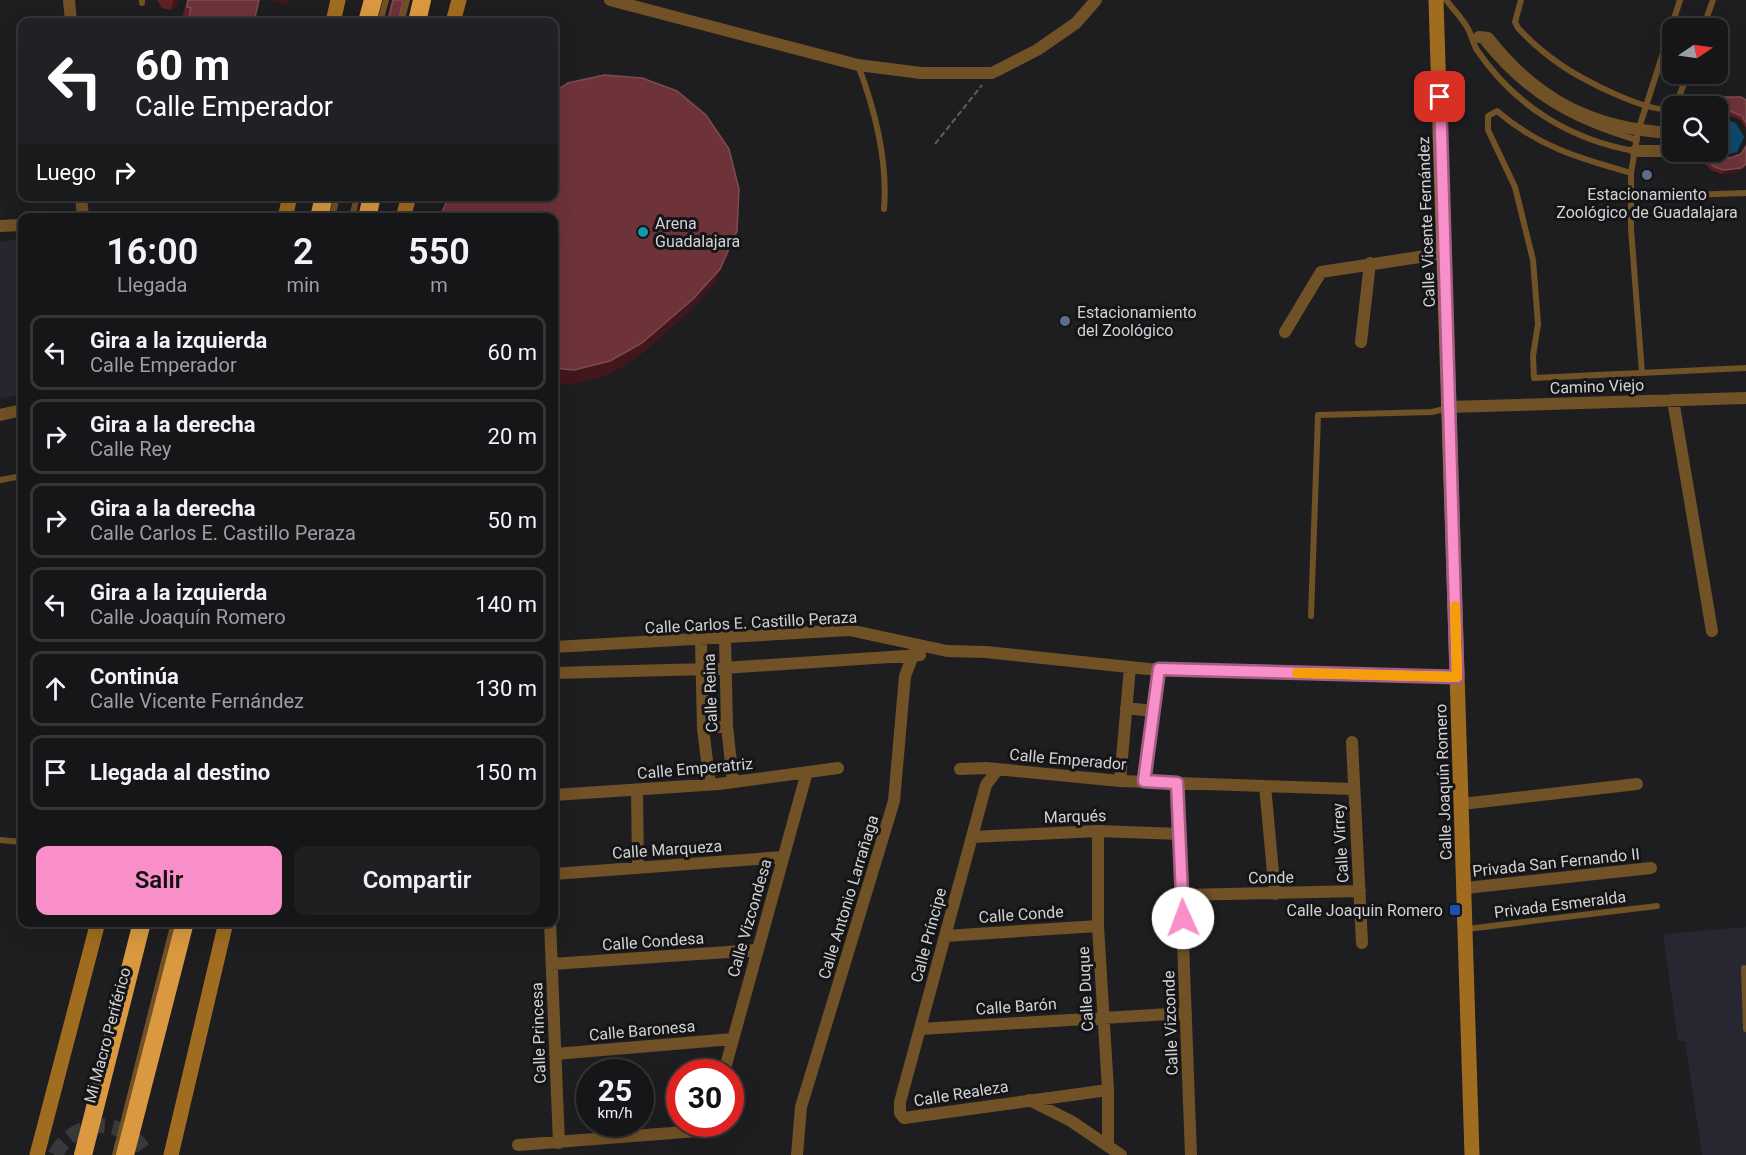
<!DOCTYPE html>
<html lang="es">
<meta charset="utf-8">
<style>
:root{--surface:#161619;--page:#1f1f22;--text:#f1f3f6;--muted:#9e9fa2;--line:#353538;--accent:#f98fc9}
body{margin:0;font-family:Roboto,sans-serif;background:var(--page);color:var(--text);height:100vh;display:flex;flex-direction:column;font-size:22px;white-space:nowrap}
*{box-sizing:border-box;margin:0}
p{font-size:20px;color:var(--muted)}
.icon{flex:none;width:33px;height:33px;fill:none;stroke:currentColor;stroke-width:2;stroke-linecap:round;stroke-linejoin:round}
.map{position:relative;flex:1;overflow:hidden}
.side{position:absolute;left:18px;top:213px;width:540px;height:714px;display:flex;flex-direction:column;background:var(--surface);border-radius:12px;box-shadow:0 6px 24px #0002,0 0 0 2px var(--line)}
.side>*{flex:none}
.top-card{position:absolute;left:18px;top:18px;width:540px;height:183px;border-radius:12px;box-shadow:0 6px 24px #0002,0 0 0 2px var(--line);background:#202124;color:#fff;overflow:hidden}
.needle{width:39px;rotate:77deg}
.buttons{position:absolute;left:1662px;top:18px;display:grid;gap:12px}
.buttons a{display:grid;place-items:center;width:66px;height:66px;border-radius:12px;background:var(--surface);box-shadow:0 6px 24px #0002,0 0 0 2px var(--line);font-size:30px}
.speed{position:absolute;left:576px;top:1059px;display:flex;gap:12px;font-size:30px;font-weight:700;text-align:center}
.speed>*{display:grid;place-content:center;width:78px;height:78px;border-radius:50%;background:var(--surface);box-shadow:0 6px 24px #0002,0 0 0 2px var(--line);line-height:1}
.speed small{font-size:15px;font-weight:400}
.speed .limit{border:9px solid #d22;background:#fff;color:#111}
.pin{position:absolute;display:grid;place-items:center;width:51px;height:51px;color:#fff;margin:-26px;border-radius:12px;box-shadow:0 3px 9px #0006}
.me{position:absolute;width:66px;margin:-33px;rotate:358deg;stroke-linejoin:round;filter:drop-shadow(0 0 4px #0008)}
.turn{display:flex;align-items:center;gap:21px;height:126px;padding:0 18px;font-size:27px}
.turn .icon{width:78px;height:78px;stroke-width:2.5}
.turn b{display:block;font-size:42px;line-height:51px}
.then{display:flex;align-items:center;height:57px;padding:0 18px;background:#0003;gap:12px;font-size:22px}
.eta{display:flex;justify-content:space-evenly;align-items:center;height:102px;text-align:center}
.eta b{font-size:36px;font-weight:600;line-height:42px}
.cta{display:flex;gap:12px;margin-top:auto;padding:12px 18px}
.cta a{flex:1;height:69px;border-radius:12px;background:var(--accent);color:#111;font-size:24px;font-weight:600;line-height:69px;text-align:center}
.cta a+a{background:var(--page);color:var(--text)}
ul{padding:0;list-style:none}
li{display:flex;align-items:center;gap:18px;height:75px;margin:0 12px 9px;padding:0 6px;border:3px solid var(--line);border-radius:12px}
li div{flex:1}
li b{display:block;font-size:22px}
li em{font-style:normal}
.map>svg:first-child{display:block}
</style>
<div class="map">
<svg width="1746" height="1155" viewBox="0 0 1746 1155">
<rect width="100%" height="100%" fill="#1e1e21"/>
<path fill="#262730" d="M22,239V394L0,399V242Z
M1746,927V1155H1702L1685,1041H1678L1663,934Z"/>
<path fill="#0e496b" d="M1726,120L1736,123L1744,137L1737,152L1725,155L1717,152L1718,122Z"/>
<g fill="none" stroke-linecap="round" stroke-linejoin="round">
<path stroke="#39393c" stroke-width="15" stroke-dasharray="15 8" stroke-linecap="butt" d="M55,1155C76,1116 126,1116 147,1155"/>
<path stroke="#5f5f62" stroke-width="2" stroke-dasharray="6 3" stroke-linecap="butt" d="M935,144L982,85"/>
<path stroke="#715126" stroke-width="6" d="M142,0V3
M1446,0C1453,9 1463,19 1468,29C1472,36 1473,44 1477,50C1514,105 1570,140 1635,151
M1521,0L1515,22L1518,28C1531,42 1545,54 1561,65C1579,78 1652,116 1672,108
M380,22L386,0
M401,22L407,0
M1703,28L1713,0
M1484,43C1527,96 1572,121 1637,140
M858,65C875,110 888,161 884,209
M1675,106L1688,74
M1631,173C1578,158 1539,147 1497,111L1488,116V130L1515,187L1533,260L1538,324L1533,356L1534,378L1746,368
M1631,197L1746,193
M332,218L337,196
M352,218L357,196
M1642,373L1631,228V173L1638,131L1680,0
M0,480L22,476
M1311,616L1318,415L1432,412L1448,408
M0,840L22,842
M1467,929L1657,906
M1744,968L1746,1029
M115,1155L174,922"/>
<path stroke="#715126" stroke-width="12" d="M69,0L71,22
M610,0L858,65L921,73H992L1037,50L1076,23L1096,0
M1479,37L1488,38C1537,101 1594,129 1672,133
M1635,151H1672
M81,196L83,218
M0,226L22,225
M1285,332L1321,272L1445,253
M1361,342L1370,263
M1673,400L1712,631
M1449,407L1746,398
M0,415L22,410
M725,638L727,726L733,782
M701,641L703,729L710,784
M554,647L849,630L947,651L986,652L1148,669L1457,677
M554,673L708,669L920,655
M1126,708L1153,711
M703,729L727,726
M1352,742L1362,943
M960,769L986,768L1120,781L1353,789
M998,769L986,785L900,1102V1113L904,1118L1108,1090
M1120,781L1130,667
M1145,781L1159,669
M1177,783L1191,1155
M1265,786L1275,894
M637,790L638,868
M554,795L719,784L838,768
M1462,804L1637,784
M1098,831V926L1108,1090V1146
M972,837L1098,831L1179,834
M554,874L783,857
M1466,888L1651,868
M1183,895L1360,891
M550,922L559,1143
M945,936L1098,926
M552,964L757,950
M920,1029L1186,1013
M555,1054L733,1039
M724,1072L807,772
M1029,1100L1071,1121L1121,1155
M518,1145L710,1130L712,1124
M797,1155L801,1107L894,801L905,676L917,645"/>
<path stroke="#a06c20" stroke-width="15" d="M1436,0L1472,1155
M333,22L338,0
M453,22L459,0
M285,218L290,196
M403,218L409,196
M37,1155L98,922
M171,1155L226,922"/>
<path stroke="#da9940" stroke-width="18" d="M367,22L373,0
M417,22L422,0
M319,218L324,196
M367,218L372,196
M83,1155L142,922
M125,1155L185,922"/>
</g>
<path fill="#612026" d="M157,0H178L176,7L170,10L162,8Z
M187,0H259L254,22H258H181Z
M392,0H403L398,22H386Z
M1715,97L1746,100V129L1741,120L1729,115L1718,106H1713Z
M1696,152L1717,157L1740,172L1723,174L1713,171L1695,156Z"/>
<path fill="#41171c" d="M174,0H178L176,7L170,10Z
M274,0H290L287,4L273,2Z
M1730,111L1729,115L1718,117V114Z
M1746,164V167L1740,172L1723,174L1724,170Z
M737,231L715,284L687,314L637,358L604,377L568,385L554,384V368Z"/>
<path fill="#6d3339" stroke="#7d4c51" stroke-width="1.5" d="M188,0H259L254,22H258H188L191,8L187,7Z
M393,0H403L398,22H388Z
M604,75L642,78L677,91L706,115L729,149L739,189L737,231L720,269L693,299L642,343L610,361L574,370L554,368V218H441V215L449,196H554V92L568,83Z
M1715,97H1741L1746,100V123L1742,116L1730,111L1718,114V106H1714Z
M1746,146V164L1741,168L1724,170L1715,167L1696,152H1711L1717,157L1730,158L1741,154Z"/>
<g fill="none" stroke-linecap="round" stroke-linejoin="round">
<defs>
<path id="route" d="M1183,918L1177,783L1144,781L1159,669L1457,677L1440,97"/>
</defs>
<use href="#route" stroke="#a25d83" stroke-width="15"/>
<use href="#route" stroke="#f98fc9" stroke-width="10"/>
<path stroke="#f59e0b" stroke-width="10" d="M1297,673L1457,677L1455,606"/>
</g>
<g fill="#5c6f8a" stroke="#151518" stroke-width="2">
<circle cx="1647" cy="175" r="6"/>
<circle cx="1065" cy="321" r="6"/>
</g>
<circle fill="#0f9aa8" stroke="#151518" stroke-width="2" cx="643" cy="232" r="6"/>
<rect fill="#1a4fb4" stroke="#151518" stroke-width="2" x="1449" y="904" width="12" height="12" rx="3"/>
<g text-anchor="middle" stroke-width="6" stroke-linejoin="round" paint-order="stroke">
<g font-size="16" fill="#d1d2d4" stroke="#151518" text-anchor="start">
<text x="1647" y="200" text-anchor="middle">Estacionamiento<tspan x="1647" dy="18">Zoológico de Guadalajara</tspan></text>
<text x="655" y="229">Arena<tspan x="655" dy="18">Guadalajara</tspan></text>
<text x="1077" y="318">Estacionamiento<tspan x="1077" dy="18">del Zoológico</tspan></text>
<text x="1443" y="916" text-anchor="end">Calle Joaquin Romero</text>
</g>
<g font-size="16" fill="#d1d2d4" stroke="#151518">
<text transform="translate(1426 222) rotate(-92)" y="6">Calle Vicente Fernández</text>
<text transform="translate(1597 386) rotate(-2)" y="6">Camino Viejo</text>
<text transform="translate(751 622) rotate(-3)" y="6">Calle Carlos E. Castillo Peraza</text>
<text transform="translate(710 693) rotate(-92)" y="6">Calle Reina</text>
<text transform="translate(1068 759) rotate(5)" y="6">Calle Emperador</text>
<text transform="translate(695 768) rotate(-5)" y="6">Calle Emperatriz</text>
<text transform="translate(1443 782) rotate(-92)" y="6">Calle Joaquín Romero</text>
<text transform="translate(1075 816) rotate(-2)" y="6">Marqués</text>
<text transform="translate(1340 843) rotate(-94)" y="6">Calle Virrey</text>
<text transform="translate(667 849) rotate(-4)" y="6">Calle Marqueza</text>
<text transform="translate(1556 862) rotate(-6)" y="6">Privada San Fernando II</text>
<text transform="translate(1271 877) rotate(-1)" y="6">Conde</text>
<text transform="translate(848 897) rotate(-73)" y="6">Calle Antonio Larrañaga</text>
<text transform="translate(1560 904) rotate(-7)" y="6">Privada Esmeralda</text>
<text transform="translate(1021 914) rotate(-4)" y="6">Calle Conde</text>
<text transform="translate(749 918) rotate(-74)" y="6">Calle Vizcondesa</text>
<text transform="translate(928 935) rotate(-75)" y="6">Calle Príncipe</text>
<text transform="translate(653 941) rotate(-4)" y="6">Calle Condesa</text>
<text transform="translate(1085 989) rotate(-93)" y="6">Calle Duque</text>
<text transform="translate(1016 1006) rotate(-4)" y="6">Calle Barón</text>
<text transform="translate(1170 1023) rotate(-92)" y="6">Calle Vizconde</text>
<text transform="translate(642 1030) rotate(-5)" y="6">Calle Baronesa</text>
<text transform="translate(538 1033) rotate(-92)" y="6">Calle Princesa</text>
<text transform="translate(107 1035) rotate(-75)" y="6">Mi Macro Periférico</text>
<text transform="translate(961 1093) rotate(-9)" y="6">Calle Realeza</text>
</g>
</g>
</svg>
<div class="buttons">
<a><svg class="needle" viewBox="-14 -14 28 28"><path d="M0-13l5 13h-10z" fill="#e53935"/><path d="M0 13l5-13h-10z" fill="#9e9fa2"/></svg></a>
<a><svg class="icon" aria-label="search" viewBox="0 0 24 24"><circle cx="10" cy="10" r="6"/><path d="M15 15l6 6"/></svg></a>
</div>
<div class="speed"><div>25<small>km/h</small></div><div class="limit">30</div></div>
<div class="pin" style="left:1440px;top:97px;background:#d93025"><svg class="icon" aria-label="arrive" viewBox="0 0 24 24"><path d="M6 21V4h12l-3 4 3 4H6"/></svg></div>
<svg class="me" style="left:1183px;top:918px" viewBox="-20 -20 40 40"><circle r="19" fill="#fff"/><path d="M0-13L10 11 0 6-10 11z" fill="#f98fc9"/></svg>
<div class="top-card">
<div class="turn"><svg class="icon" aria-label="left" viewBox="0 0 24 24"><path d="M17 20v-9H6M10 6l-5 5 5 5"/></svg><div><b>60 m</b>Calle Emperador</div></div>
<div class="then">Luego<svg class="icon" aria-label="right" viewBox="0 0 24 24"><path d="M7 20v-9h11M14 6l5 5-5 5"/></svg></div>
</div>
<section class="side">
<div class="eta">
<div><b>16:00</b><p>Llegada</p></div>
<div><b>2</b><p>min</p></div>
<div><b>550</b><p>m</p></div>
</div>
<ul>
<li><svg class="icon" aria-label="left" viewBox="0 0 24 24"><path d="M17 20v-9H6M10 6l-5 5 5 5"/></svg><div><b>Gira a la izquierda</b><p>Calle Emperador</p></div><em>60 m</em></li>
<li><svg class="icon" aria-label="right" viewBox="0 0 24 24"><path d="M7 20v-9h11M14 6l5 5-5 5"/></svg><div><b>Gira a la derecha</b><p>Calle Rey</p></div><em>20 m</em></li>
<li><svg class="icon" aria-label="right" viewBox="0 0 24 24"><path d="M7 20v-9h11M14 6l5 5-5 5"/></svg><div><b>Gira a la derecha</b><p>Calle Carlos E. Castillo Peraza</p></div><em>50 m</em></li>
<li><svg class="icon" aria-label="left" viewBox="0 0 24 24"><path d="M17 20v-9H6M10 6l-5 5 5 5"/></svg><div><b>Gira a la izquierda</b><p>Calle Joaquín Romero</p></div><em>140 m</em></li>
<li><svg class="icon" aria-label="ahead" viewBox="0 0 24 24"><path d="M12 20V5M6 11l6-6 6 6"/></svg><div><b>Continúa</b><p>Calle Vicente Fernández</p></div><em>130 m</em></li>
<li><svg class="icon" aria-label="arrive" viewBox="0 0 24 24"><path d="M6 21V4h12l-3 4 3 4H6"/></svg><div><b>Llegada al destino</b></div><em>150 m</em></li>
</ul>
<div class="cta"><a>Salir</a><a>Compartir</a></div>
</section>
</div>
